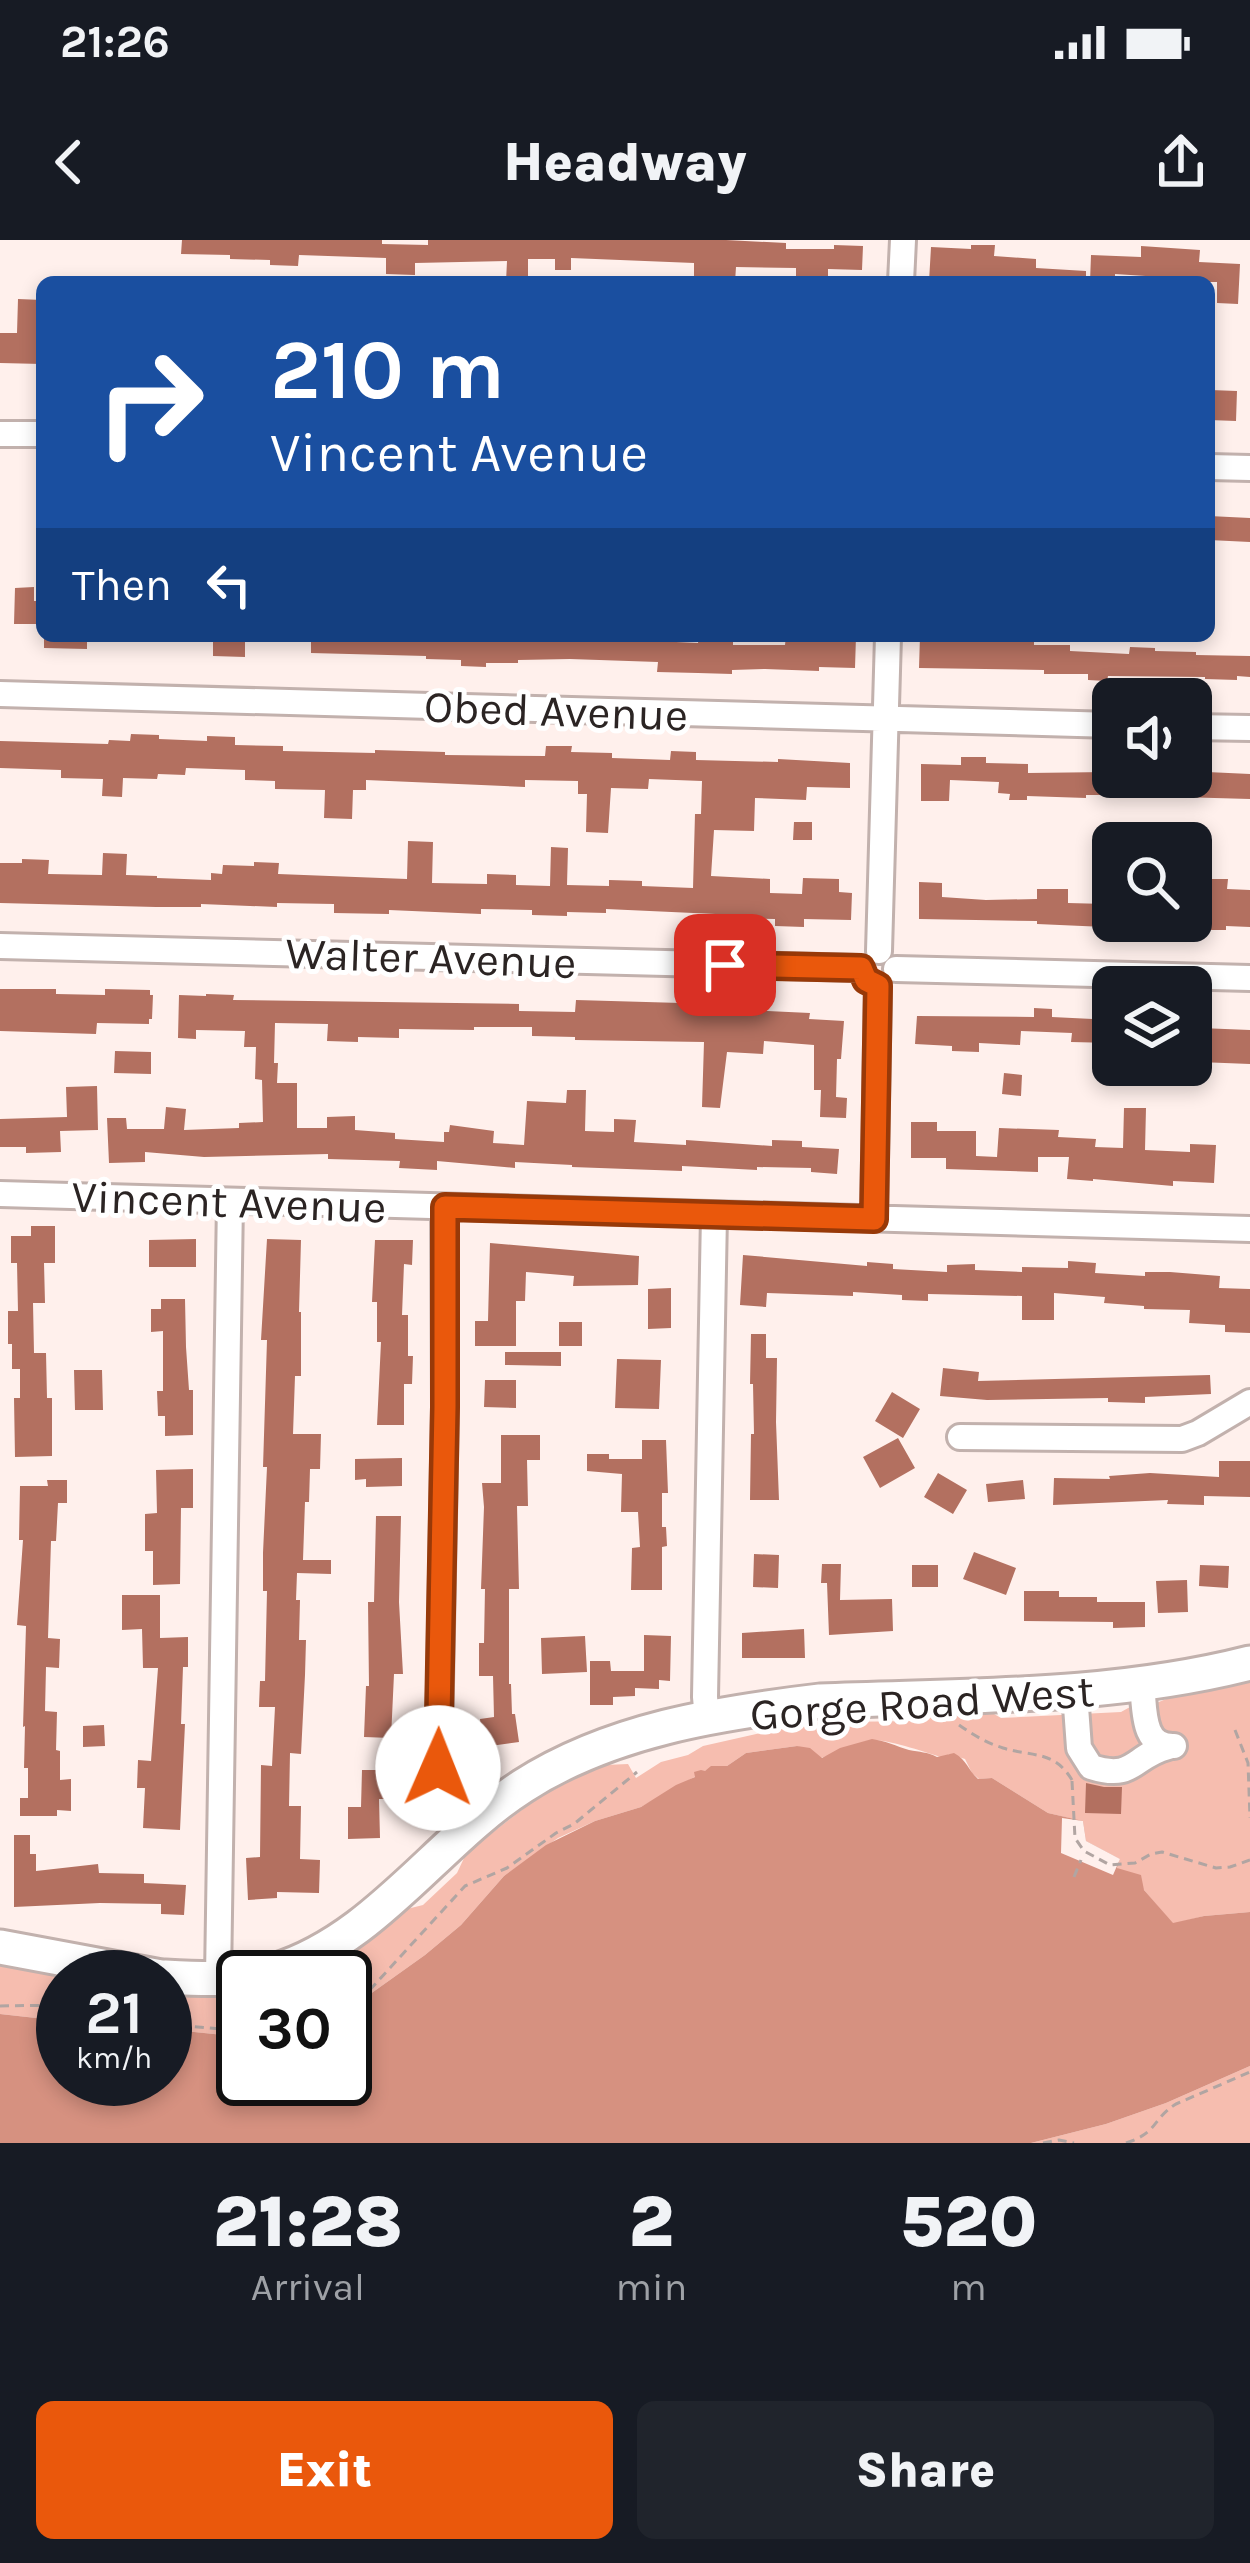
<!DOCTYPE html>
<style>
:root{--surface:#171b24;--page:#20242c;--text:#f1f3f6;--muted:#9ea1a6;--accent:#ea580c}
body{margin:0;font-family:Karla,sans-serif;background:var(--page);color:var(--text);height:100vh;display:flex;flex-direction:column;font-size:45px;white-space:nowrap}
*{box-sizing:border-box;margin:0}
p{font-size:39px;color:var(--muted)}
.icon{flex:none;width:66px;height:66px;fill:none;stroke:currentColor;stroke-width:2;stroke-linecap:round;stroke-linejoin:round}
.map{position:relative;height:1903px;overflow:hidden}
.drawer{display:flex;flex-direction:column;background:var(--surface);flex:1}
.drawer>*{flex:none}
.banner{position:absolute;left:36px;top:36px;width:1179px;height:366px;border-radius:18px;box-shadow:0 6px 18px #0003;background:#1a4fa0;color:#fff;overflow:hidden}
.tools{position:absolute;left:1092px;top:438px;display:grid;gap:24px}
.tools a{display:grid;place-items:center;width:120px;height:120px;border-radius:18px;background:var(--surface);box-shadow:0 6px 18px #0003;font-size:60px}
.speed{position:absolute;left:36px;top:1710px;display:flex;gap:24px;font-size:60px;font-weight:700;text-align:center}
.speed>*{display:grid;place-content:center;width:156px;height:156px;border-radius:50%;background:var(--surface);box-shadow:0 6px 18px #0003;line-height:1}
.speed small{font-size:30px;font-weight:400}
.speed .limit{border:6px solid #111;border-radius:18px;background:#fff;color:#111}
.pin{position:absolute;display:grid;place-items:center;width:102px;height:102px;color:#fff;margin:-51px;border-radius:24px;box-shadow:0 6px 18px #0006}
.me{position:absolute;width:132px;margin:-66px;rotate:1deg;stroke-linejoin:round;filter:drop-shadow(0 0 9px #0008)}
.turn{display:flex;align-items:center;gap:42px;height:252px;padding:0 36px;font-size:54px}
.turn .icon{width:156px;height:156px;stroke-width:2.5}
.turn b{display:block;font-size:84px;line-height:102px}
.then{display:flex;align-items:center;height:114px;padding:0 36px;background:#0003;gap:24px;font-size:45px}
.eta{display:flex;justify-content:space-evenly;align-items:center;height:204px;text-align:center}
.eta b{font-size:72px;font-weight:800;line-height:84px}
.primary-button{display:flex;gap:24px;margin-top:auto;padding:24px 36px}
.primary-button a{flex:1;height:138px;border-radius:18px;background:var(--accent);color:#fff;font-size:48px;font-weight:800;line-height:138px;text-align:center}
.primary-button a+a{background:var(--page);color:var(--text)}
.status{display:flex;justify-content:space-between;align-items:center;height:84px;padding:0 60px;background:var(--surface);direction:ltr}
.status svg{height:33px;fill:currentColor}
header{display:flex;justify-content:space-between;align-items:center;height:156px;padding:0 36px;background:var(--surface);font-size:54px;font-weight:800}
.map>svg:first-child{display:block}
</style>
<div class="status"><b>21:26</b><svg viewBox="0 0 49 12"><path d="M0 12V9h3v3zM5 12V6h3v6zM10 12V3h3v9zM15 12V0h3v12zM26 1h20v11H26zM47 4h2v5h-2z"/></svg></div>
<header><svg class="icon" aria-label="back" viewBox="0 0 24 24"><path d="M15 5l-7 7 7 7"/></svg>Headway<svg class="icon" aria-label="share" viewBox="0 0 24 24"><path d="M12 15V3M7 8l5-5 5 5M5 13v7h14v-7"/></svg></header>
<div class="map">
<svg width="1250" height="1903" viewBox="0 0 1250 1903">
<rect width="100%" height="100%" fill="#fff0ec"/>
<path fill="#f6bdaf" d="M1250,1441V1672L1204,1676L1173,1684L1144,1650L1117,1628L1120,1619L1086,1601L1082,1581L1048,1573L992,1538L979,1539L972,1533L965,1519L949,1514L944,1518C925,1513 885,1497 867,1501C851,1505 837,1513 821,1518L797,1506L746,1513L727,1526L705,1531L641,1567L595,1581L558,1598L504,1636L461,1685L425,1715L345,1772V1737H307L326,1729L357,1709L407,1669L423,1665L457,1633L465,1616L479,1603L536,1559L589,1531L605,1525L628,1524L636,1538L661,1522L688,1515L703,1506L774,1490L840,1482L915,1481L920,1475L994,1474L1001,1478L1121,1472L1130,1467L1154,1464L1171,1457Z
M0,1725L68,1737H63V1781L0,1774Z
M165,1754L203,1757L243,1755V1797L165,1789Z
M1250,1826V1903H1031L1106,1884L1166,1863Z"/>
<path fill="#d69180" d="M872,1499C886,1501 896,1506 909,1510C920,1512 927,1512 937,1517L954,1513C967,1520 968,1530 978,1539L992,1538L1048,1573L1083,1581L1086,1601L1120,1619L1117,1628L1141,1635L1144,1650L1173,1683L1204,1676L1250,1672V1826L1166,1863L1106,1884L1031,1903H0V1774L63,1781V1839H165V1789L243,1797V1839H345V1772L425,1715L461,1685L504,1636L546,1605L595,1581L641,1567L676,1545L695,1537L694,1532L701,1530L705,1531L711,1526H727L746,1513L797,1506L810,1508L822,1518L840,1508Z"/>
<path fill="#fff0ec" d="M1062,1578L1083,1581L1086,1601L1120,1619L1113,1635L1061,1613Z"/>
<path fill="#b37060" d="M182,0H382V4L428,5V0H726L786,3V9H834V5L863,6L862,30L828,29V42H796V28L736,27L735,42H694V23L571,18V30H555V19H528V42H506L507,21L415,23V35L386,34V18L299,15L298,26L270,25V20L230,19V15L181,14Z
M971,5H995L994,16L1036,19V28L1086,31V42H929L931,7L971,9Z
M1141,6L1200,10L1199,22L1240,24L1238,64L1217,63V42H1176V38L1115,34V42H1090L1091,15L1141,17Z
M18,59L42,60V124L0,123V93H17Z
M1210,150L1237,151L1236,181L1209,180Z
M1209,276L1250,278V302L1209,300Z
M34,347V361H37V369H40V384H14L15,348Z
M44,396H87V409L44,408Z
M213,396H245V417L213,416Z
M311,396H654V401L698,403L699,396H709L733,397V405H785L786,396H856L855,428L819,427V431L765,429L732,430V434L698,433L657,432L658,422L570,419L518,420V423H486V427L461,426V420L426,419V416L311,413Z
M920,396H1034V405H1070V411L1129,414L1130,407L1155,408V411L1196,412V415L1250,416V437L1237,436V440L1205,439V437L1108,436L1107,441L1088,440V434H1044V430L919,428Z
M131,494L159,495V499L207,501V496L235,497V505L283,506V511L375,513V510L445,512V515L545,516L546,506H572L571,512L612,513V518L670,520L671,511L696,512V520L778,522V519L850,523V548L807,547L806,560L755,558L754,591L714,590L711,636L770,639V653L802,654L803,638L839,639V652L852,653L851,680L804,679V687L775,686V679L737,678V675L606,669V673L567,672V676L532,675V670L481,669V674L389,670V674L334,673V664L277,663V667L201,664V667H156L0,663V623H22V619L49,620L48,634L102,635L103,613L127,614L126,635L157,636V638L211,640V633L222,634L223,625L254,626V622L279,623L278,634L407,639L408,601L433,602L432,643L487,644V634L516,635V645L550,646L551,607L568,608L567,645L609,646V640L642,641V646L693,648L695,574H701L702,541L649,539L648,549L611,548L608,593L586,592L587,554H578V541L525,540V547L366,540V550H353L352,579L324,578L325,550L275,549V541L245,540V530L186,528L185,535L158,534L157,539L123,538L122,557L102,556L103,539L61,538V530L0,528V501L108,504L109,500L130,501Z
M961,517H986V523L1028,524V533L1108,532V537H1207V532L1250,534V559L1108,555H1086V558L1027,556V560H1009L1010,554L998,553L999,542L950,540L949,561H921V524L961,525Z
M794,582H812V600H793Z
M1210,639H1228L1227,649L1250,650V687L1226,686V690H1199L1198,671H1209Z
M919,642L942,643V657L986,660L1037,659V649H1068V663L1106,664L1105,687L1037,684V681L919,679Z
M0,749H56V754L105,755V749L150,750V755H153L152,779H149V784L97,783L96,794L0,791Z
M206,754L234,755L233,760L519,764V771L575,772L576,760L681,763V767L810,773L809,779L844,781L841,819H837L836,857L847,858L846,878L820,877L821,850H814V805L764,801L763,814L727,812L720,868L702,867L704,802L575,800V797L532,796V787H474V790L399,789V798L358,797V802L327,801L328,784L275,783L274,823H278L277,843H297V888H327V877L355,876V890L395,893V899L444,902V892H449L450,885L494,891L493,903L524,905L527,861L566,863L567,850H586L585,891L614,892V879L636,880L634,902L686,905V900L772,906V900L802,901V907L839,909L837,934L811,932V928L757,927V930L682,926V931L572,927V925L515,922V928L437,921V930L399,928L400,921L328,919V914L204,917L145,912V922L109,923L107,878H126L127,889H164L166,867L186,869L184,890L239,888V883L263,882L262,840L255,839L256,807H244L245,791L196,790V799L178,798L179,755L206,756Z
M1034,768L1052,769V777L1113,780V803L1071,802L1072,793L1021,791L1020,805L979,803V812L952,811V806L915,804L917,776L1034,777Z
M1200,788L1250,790V824L1199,822Z
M115,811L151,812V834L114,833Z
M1004,833L1022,835L1021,856L1002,854Z
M97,846L98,890L60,891L61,912L26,913V907H0V879L67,877L66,847Z
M1124,868H1146L1145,910L1190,912V904L1216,905L1214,943L1173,941V946L1093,939V941L1067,939L1069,917H1038V932L946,929V918H911V882H937V891H976V916L997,917L999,888L1059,890L1058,897L1096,899L1095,907L1123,908Z
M31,986H55V1023H44L45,1063H33L34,1113H46L47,1158H52V1216L15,1217L14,1158H20V1129H12V1104H8V1071H18L17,1023H11V996H31Z
M196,999V1027H149V1000Z
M267,999L301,1000L299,1072H301V1136H295L293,1194H321L320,1229H310L309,1262H305L303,1320H331V1334L297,1333L296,1360H300L299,1400H306L305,1435L301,1514L290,1513L289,1566H301L300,1619L320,1620L319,1653L277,1652V1658L248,1660L246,1618L260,1617L261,1525L272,1526L275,1467H259L260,1441H265L267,1351H263V1313L267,1227H263L267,1100H261Z
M375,1000H413L412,1025L404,1024L402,1075H408V1116H413L412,1144H404V1185H377L381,1102H377V1062H372Z
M490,1003L639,1016L638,1045L573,1046L574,1036L526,1032L525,1061H516V1106H475V1081H488Z
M743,1015L867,1026V1022L893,1024V1029L947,1032V1025L975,1024V1030L1022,1032V1027L1068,1028V1021L1096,1023L1095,1033L1145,1036V1032H1170L1220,1036L1219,1048L1250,1049V1093L1225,1092V1085L1189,1083L1190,1070L1144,1069V1066L1104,1063L1105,1057L1054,1053V1080H1022V1056L928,1054V1061L902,1060V1055L853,1052V1056L767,1053L766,1067L740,1065Z
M671,1048V1088L648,1089V1049Z
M161,1059H185L186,1107L189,1150H193V1195L165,1196V1176H158L157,1151H163V1091L151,1092V1069H161Z
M559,1082H582V1106H559Z
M751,1094H766V1118H777L776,1182L779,1260H750L751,1194H754L753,1144H750Z
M505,1112H561V1126L505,1125Z
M617,1119L661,1120L659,1169L615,1168Z
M943,1128L979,1132L978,1141L1210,1135L1211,1154L1145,1157V1163L1108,1162V1158L987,1160L940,1156Z
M74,1130H102L103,1170H75Z
M485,1140H516V1168L484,1167Z
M892,1152L920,1169L903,1198L875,1181Z
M501,1195H540V1220H527L528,1266H517L519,1349H509V1444H511L512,1474H515L519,1502L483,1507L480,1479L494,1477L493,1436H479V1403H484L485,1349H481L484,1267L482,1243H501Z
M898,1198L915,1228L880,1248L863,1217Z
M642,1200H666L668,1253H662V1287H666L667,1306L662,1307V1350H631L632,1308L640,1307L638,1272H621L622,1234L587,1231V1214H609V1219H642Z
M402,1218V1246L366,1247V1239L355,1240V1219Z
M1219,1221H1250V1257L1204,1256V1265L1167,1264L1168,1260L1053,1265L1054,1238L1110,1239L1109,1236L1150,1233L1219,1237Z
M193,1229V1268H181L180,1344L153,1345V1311H145V1274L157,1273L156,1230Z
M938,1233L967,1250L953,1274L924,1257Z
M47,1240H67V1263H58L56,1301H51L48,1398L60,1399L59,1428L46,1427L45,1471L57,1472L56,1510L60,1511V1540L71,1539V1571L57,1570V1576H20V1558H28V1528H24L25,1486L23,1487L26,1386L17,1385L23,1300H19L20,1246H48Z
M1023,1240L1025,1259L988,1262L986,1244Z
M376,1276H401L399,1362L403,1434H394L391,1498L364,1497L366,1446H369L368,1362H374Z
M974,1312L1016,1328L1006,1355L963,1339Z
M754,1314L779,1315L778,1348L753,1347Z
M822,1324H841L840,1360L892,1359L893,1391L829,1395L827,1343H821Z
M912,1325H938V1347H912Z
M1200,1325L1229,1326L1228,1348L1199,1346Z
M1187,1340L1188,1372L1158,1373L1156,1341Z
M1024,1351H1059V1357H1097V1362H1145V1387L1113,1388V1382L1024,1381Z
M122,1355H160V1398L188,1397V1427H183L181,1484H185L180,1590L143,1588L145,1548H137L138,1520L151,1521L158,1428H143L142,1389L122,1390Z
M804,1389L805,1418H742V1393Z
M644,1395L671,1396L670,1441L659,1440V1449L635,1448V1456L613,1457V1465H590V1421H610L611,1431H644Z
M585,1396L587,1432L542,1434L541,1398Z
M104,1485L105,1506L83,1507V1486Z
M362,1530H393L392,1559H379L380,1598L348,1599V1567H361Z
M1086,1543L1104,1547H1122L1121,1574L1085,1573Z
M14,1595H30V1614H36V1631L98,1624L99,1633L144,1634V1643L186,1645L184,1675L161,1674V1664L100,1663L14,1667Z"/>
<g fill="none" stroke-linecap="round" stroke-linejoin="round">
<defs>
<path id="minor" d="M901,42L903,0
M0,194H42
M1209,227L1250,228
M0,454L1113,485
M1191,487L1250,488
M0,706L861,728
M879,711L888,396
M896,729L1250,738
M0,954L1250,989
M444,967L445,1167L438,1557L443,1573L460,1594
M874,978L878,746
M960,1197L1182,1199L1198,1193L1250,1162
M1142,1444C1145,1469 1141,1507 1174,1506
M1075,1453L1079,1508L1091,1527C1135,1541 1132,1516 1168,1507
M707,1479L705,1457L714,975
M218,1738L230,961"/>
<path id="major" d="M0,1707L161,1737
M165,1737C201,1739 239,1741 274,1731C376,1700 437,1601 523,1546C610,1490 718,1473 820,1461C964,1455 1109,1459 1250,1423"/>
</defs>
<use href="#minor" stroke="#c2b1ad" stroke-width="30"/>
<use href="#major" stroke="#c2b1ad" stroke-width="39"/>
<path stroke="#b1a5a2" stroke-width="3" stroke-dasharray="9 6" stroke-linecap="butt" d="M959,1485C973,1495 987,1503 1003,1508C1032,1517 1054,1510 1072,1540
M1235,1490L1248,1523L1250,1578
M1072,1541L1075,1598L1084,1611L1110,1625L1135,1623L1151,1614L1162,1612L1216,1628L1230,1627L1250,1620
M1074,1637L1081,1620
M0,1766L63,1765
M345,1767L367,1753L465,1646L507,1628L556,1593L574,1584L637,1532
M165,1784L243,1791
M1043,1903L1059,1900L1074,1903
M1126,1903C1159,1892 1151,1880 1176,1864L1250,1832"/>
<use href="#minor" stroke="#fff" stroke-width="24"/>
<use href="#major" stroke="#fff" stroke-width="33"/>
</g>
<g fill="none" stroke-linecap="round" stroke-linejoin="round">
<defs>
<path id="route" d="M438,1528L445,1167V967L874,979L878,746L866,740L861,728L725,725"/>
</defs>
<use href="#route" stroke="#983908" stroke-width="30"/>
<use href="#route" stroke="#ea580c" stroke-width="21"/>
</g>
<g text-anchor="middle" stroke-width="10" stroke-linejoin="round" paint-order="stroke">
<g font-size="45" fill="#2b2423" stroke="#fff">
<text transform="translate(556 470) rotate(2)" y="16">Obed Avenue</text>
<text transform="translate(431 717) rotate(2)" y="16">Walter Avenue</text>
<text transform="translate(229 961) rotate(2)" y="16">Vincent Avenue</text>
<text transform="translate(922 1462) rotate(-4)" y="16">Gorge Road West</text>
</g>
</g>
</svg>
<div class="tools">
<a><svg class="icon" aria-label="sound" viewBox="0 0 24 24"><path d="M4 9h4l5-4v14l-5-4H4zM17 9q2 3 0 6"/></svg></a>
<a><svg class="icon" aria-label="search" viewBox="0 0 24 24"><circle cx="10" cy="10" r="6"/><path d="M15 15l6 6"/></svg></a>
<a><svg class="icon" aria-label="layers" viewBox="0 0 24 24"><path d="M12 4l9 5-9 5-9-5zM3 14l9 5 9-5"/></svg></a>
</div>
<div class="speed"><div>21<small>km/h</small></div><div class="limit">30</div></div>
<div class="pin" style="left:725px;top:725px;background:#d93025"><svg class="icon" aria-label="arrive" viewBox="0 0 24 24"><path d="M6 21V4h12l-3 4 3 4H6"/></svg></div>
<svg class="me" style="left:438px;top:1528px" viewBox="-20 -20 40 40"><circle r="19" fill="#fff"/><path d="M0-13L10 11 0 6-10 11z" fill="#ea580c"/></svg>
<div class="banner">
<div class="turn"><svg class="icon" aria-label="right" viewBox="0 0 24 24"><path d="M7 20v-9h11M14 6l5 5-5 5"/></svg><div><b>210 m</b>Vincent Avenue</div></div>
<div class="then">Then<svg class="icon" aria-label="left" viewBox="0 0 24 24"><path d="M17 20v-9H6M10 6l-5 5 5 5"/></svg></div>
</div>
</div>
<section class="drawer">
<div class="eta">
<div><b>21:28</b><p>Arrival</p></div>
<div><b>2</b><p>min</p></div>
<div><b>520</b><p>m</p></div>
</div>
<div class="primary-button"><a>Exit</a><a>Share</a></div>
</section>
